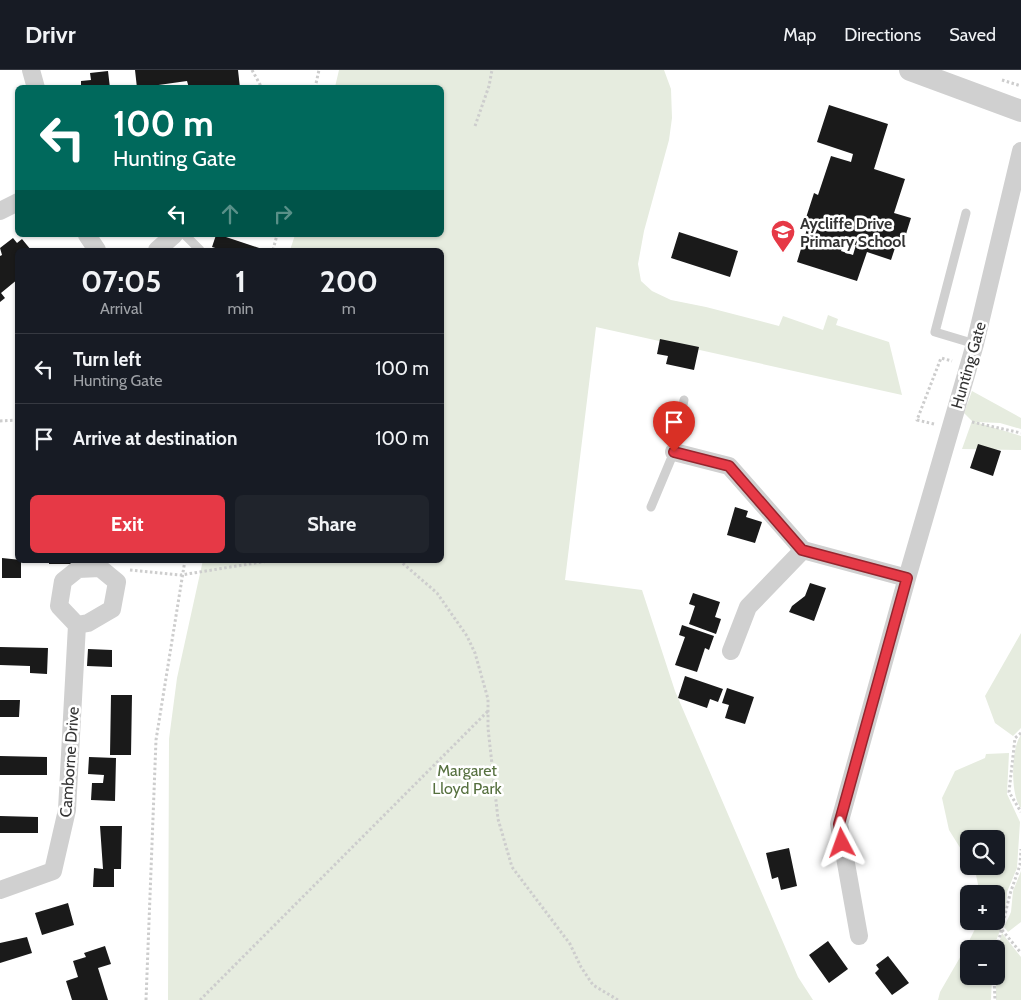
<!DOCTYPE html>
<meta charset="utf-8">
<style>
:root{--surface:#171b24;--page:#20242c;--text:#f1f3f6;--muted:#9ea1a6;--line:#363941;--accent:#e63946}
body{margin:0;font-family:Cabin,sans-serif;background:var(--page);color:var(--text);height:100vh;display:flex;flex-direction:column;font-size:19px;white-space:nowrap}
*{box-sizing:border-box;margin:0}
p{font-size:16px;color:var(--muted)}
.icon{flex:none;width:28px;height:28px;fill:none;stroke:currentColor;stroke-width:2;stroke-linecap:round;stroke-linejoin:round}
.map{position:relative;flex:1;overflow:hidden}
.drawer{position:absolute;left:15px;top:178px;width:429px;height:315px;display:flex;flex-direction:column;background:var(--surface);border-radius:8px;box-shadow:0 1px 4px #0004}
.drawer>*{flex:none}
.guide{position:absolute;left:15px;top:15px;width:429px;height:152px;border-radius:8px;box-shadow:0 1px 4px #0004;background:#00695c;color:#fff;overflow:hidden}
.fabs{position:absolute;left:960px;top:760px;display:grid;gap:10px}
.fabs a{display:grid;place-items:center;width:45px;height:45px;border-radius:8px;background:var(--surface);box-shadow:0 1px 4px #0004;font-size:25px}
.pin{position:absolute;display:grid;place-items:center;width:42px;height:42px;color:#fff;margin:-51px -21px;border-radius:50% 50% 50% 0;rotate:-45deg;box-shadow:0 0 5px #0007}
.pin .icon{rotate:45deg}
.me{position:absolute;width:55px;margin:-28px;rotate:356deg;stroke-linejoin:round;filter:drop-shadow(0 0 4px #0008)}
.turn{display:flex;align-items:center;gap:18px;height:105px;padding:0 15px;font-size:22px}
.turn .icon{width:65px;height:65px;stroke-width:2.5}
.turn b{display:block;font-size:35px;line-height:42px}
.lanes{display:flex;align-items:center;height:48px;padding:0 15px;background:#0003;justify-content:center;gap:25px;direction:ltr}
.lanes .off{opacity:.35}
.eta{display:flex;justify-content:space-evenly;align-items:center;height:85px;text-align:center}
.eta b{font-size:30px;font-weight:800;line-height:35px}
.cta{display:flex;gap:10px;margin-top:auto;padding:10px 15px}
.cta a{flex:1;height:58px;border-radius:8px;background:var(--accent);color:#fff;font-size:20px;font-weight:800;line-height:58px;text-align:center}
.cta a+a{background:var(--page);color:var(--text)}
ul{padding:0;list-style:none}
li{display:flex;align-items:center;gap:15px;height:70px;padding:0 15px;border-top:1px solid var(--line)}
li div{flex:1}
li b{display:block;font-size:19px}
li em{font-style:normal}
header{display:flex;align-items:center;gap:30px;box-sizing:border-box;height:70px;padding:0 25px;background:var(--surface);border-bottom:1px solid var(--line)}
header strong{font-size:24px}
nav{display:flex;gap:28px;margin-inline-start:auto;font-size:18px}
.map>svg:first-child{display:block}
</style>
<header>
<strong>Drivr</strong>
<nav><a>Map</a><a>Directions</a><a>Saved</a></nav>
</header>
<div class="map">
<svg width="1021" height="930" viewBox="0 0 1021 930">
<rect width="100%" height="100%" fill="#fff"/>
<path fill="#e6ecdf" d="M339,0H664L671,19L672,48L669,70L644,161L638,194L641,211L652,221L671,230L706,237L779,256L783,246L823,260L828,245L838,249L836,255L889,272L902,325L596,257L565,510L642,520L675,621L798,907L813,930H168L169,669L177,608L203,490H441V180H290L295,165H441V18L335,17Z
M972,321L1021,348V359L1000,353L975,352L1021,366V380L962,379L972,351L964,343Z
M1021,563V658L1013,666L995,653L985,626Z
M1021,665V738C1010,726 1011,677 1021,665Z
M1009,683L1007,724L1020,752L1017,798L1007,822L1005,845L999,856L1001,858L993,879H969V906H992L991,930H938L940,922L966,877L979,851H996V824H980L976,805L971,796H996V769H969V792L949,760L942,728L955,701L985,688L986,684Z
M1021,801V852L1008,862L1004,857L1011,842L1013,821Z
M1002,863L1021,887V930H996V885Z"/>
<path fill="#1a1a1a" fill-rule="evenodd" d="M135,0H238L240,18H189L187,11L137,18Z
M108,1L110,18H81V11L91,10L90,3Z
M829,35L888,54L874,99L905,109L894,143L911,148L902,177L896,175L891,190L867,182L857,211L797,192L807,159L803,157L814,123L818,125L831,86L851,92L853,84L817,72ZM844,171L856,175L853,185L841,181Z
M679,162L738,181L730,207L671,188Z
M216,165H220L265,180H222L212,177Z
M13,168L17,173L22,169L31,180H18V209L1,223L5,228L0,232V186L2,185L0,178Z
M660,269L699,277L694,300L666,294L668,286L657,284Z
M978,374L1001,381L993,406L970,398Z
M735,437L748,441L746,447L762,452L755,473L727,465Z
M2,488L21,490V508H2Z
M49,490H76V494H49Z
M810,513L826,518L814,551L789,542L792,536L805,526Z
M693,523L720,532L715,547L721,549L716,564L689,554L695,536L689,534Z
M682,555L714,566L709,580L705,578L697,602L675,595L685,567L679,565Z
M0,577L48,578L47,604L30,603V596L0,595Z
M88,579L112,580V597L87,596Z
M685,606L723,619L718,632L710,629L707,638L678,628Z
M727,618L754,627L745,654L725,648L729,635L722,633Z
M111,625H132L131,685H110Z
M0,630H20L19,647H0Z
M0,686L47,687V705H0Z
M89,687L116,688L115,731L91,730L92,713H103L104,705L88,704Z
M0,746L38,747V763H0Z
M100,756H122L121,799H114V817H93L94,798L103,799Z
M789,778L797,816L781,820L778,807L772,809L766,783Z
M68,833L74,855L42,865L35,843Z
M27,867L32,883L0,893V873Z
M828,871L848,899L829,913L809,885Z
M105,876L111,894L98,898L108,930H72L66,911L78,907L73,891L86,887L84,883Z
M888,886L909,913L892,925L875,903L879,899L876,895Z"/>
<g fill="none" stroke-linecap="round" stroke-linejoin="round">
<path stroke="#cdcdcd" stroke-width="3" stroke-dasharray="2.5 2.5" stroke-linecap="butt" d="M252,0L262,18
M1002,10L1021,16
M315,18L319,0
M475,56L489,16L492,0
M273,180L277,165
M0,351L18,350
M972,352L1021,363
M934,354L917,350L941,288L952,291
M399,490L437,523L467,566L475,583L488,629V658L498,749L512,797L570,874L581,897L593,915L618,930
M130,500L181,505L274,490
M1021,663L1015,668L1009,722L1021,742
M1002,860L1021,883
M996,882L1010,824L1020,795L1021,779
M994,906L995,930
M146,930L156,670L185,490
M200,930L488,641"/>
<path stroke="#d0d0d0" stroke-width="9" d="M966,143L935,262L975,274
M185,165L200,180
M651,437L674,382L684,330"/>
<path stroke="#d0d0d0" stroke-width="18" d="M31,0L36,18
M0,141L18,132
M87,165L97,180
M157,180L174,165
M674,382L729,396L803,480
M731,581L748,537L803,480L907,508
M0,820L53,801L67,740L77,555L59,536L63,511L78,499L100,498L117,512L112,539L88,553L77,555
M859,866L839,754L907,508L975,274L1021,81"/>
<path stroke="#d0d0d0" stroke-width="22" d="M910,0L1021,41"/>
</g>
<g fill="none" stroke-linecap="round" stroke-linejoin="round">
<defs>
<path id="route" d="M674,382L729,396L802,480L907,508L839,754L842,773"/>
</defs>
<use href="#route" stroke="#96252e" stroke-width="12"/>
<use href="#route" stroke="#e63946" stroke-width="9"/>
</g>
<defs>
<symbol id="school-pin" viewBox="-11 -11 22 30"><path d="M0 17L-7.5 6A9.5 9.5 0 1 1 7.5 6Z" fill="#e63946" stroke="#fff"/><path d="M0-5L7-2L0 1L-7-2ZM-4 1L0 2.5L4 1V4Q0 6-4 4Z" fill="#fff"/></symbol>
</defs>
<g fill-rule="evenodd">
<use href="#school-pin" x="769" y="148" width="28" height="38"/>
</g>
<g text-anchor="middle" stroke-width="5" stroke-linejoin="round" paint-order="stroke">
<g font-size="16" font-weight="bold" fill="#333" stroke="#fff" text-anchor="start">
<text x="800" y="159">Aycliffe Drive<tspan x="800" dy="18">Primary School</tspan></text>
</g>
<g font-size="16" fill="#333" stroke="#fff">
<text transform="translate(968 295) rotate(-74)" y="6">Hunting Gate</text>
<text transform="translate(69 692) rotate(-86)" y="6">Camborne Drive</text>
</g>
<g font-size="16" fill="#56703f" stroke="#fff">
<text x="467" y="706">Margaret<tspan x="467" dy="18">Lloyd Park</tspan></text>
</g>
</g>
</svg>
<div class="fabs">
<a><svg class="icon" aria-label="search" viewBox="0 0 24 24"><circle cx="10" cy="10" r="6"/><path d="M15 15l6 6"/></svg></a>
<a>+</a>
<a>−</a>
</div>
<div class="pin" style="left:674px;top:382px;background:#d93025"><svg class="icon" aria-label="arrive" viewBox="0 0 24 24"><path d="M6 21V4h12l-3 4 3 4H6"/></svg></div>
<svg class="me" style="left:842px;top:773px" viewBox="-20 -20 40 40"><path d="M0-17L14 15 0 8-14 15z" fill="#e63946" stroke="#fff" stroke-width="4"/></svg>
<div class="guide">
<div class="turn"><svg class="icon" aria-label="left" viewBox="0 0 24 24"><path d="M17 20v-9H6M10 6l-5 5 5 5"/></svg><div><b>100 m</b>Hunting Gate</div></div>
<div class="lanes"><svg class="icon" aria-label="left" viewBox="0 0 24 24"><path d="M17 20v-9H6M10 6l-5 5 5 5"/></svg><svg class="icon off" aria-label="ahead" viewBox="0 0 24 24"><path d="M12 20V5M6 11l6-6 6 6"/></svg><svg class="icon off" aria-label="right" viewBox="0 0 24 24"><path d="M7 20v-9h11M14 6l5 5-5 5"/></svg></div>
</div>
<section class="drawer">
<div class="eta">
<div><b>07:05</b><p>Arrival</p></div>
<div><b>1</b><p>min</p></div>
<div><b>200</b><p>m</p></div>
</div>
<ul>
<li><svg class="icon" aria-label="left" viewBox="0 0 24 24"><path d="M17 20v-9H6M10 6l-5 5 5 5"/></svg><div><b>Turn left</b><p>Hunting Gate</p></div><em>100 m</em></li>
<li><svg class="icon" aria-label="arrive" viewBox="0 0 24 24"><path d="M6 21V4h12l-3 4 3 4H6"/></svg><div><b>Arrive at destination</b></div><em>100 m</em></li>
</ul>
<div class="cta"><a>Exit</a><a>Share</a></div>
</section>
</div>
